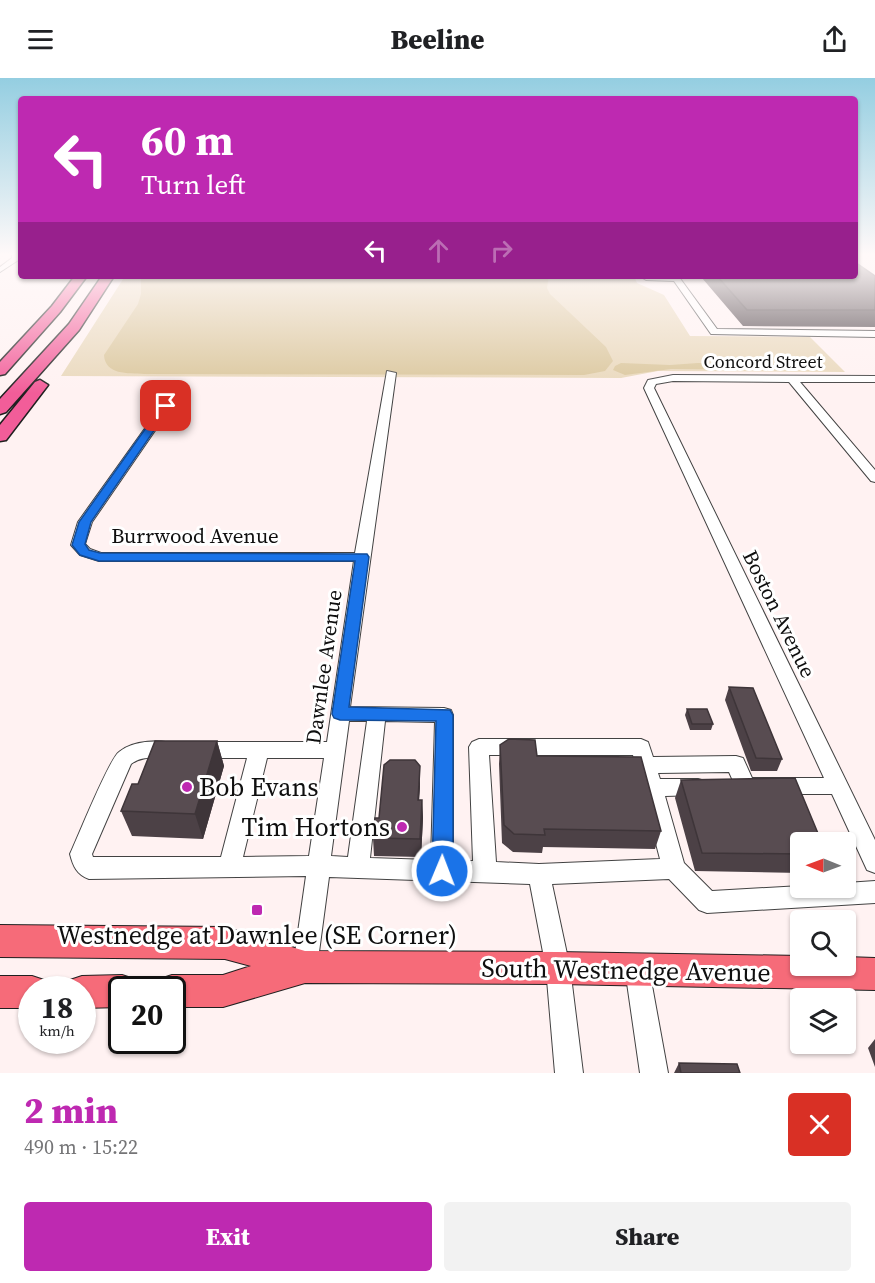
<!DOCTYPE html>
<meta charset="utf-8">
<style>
:root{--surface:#fff;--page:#f2f2f2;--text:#202124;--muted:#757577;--accent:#be29b1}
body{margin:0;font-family:"Source Serif 4",serif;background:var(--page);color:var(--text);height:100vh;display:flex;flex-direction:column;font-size:22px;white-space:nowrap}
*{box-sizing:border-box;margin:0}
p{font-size:20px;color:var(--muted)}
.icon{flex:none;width:33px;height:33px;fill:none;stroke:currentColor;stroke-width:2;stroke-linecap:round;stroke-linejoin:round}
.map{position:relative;height:995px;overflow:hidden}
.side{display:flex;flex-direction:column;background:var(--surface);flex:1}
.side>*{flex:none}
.top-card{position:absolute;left:18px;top:18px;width:840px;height:183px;border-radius:6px;box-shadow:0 2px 4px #0004;background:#be29b1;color:#fff;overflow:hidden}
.needle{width:39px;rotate:271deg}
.fabs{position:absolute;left:790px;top:754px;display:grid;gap:12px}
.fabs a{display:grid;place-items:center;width:66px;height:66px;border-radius:6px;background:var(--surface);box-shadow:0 2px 4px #0004;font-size:30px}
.speed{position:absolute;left:18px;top:898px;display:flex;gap:12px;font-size:30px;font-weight:700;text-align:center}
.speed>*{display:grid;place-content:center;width:78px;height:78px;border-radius:50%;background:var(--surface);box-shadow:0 2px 4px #0004;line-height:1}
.speed small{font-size:15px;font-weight:400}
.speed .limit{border:3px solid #111;border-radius:9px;background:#fff;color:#111}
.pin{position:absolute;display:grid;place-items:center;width:51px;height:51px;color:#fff;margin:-26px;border-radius:12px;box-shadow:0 3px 9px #0006}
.me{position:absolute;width:66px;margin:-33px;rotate:1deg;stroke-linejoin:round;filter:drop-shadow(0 0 4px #0008)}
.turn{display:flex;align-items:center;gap:21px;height:126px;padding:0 24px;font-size:27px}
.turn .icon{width:78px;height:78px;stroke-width:2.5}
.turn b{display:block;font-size:42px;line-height:51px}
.lanes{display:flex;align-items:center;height:57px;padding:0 24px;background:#0003;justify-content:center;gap:30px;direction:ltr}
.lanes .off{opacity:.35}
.round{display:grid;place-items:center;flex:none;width:63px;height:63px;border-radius:6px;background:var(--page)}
.overview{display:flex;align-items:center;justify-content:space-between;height:102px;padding:0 24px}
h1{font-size:36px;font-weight:800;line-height:45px;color:var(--accent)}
.primary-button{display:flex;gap:12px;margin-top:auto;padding:12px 24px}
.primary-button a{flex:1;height:69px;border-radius:6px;background:var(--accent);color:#fff;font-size:24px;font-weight:800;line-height:69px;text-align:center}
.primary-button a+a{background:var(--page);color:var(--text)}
header{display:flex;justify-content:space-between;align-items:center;height:78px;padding:0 24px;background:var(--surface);font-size:27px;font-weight:800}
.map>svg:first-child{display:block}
</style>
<header><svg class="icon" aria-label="menu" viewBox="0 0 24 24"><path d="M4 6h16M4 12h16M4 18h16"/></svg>Beeline<svg class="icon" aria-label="share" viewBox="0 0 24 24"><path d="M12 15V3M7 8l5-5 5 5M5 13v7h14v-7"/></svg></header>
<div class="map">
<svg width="875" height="995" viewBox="0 0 875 995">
<rect width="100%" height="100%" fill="#fff2f2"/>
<path fill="#e9d8bb" d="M125,198H634L637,205L664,217L690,258L810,259L845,294L658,293L621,300L61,298Z"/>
<path fill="#dac69b" d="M141,198H549L547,210L550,216L606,269L613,283L605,293L584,297L144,296C128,295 105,297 104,277L138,226L141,216Z
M621,285L670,287L698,285L778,286L797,290L793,292L671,291L625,297L613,292L615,288Z"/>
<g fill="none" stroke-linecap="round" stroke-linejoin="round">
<defs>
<path id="minor" d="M12,176H19L20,181L0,194V189L12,180Z
M640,198L679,199L717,251L875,253V259L711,256L674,203L646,202Z
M387,293L396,295L350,629L444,630L451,632L453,637V783H473L469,669L472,664L479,661H641L648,664L653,679L736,678L743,680L752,700H824L644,310L648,302L673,297L875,298V304H800L875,392V404L871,403L789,304L673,303L656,306L654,310L875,762V795L867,792L832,716H745L738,714L729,694L658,695L660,701H698L705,703L708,709L705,715L698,717L665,718L684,785L712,813L801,808V810H846V805L875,803V825L707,835L699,832L669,801L552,806L570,890L583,995H555L546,890L530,806L329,799L317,889L314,898L305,901L296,898L293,889L306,798L89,801C77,797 73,788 70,776C78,759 109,681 119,674C133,662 161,661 178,667L181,672L178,677C162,683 145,675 131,686L92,776L93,779H221L247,680H201L194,677L191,672L194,667L201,664H327L354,483H99L80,477L71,467L78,444L176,307L180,306L185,309L92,444L85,466L90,471L101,475H355ZM349,643H367L348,779L331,778ZM385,643L435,644L431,782L370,780ZM489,677H633L660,781L539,786L496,784ZM267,680H324L309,778L243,779Z
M637,879L646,882L649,891L668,995H640L625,891L628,882Z"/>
<path id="major" d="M0,847L225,849L305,873L558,874L801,878V888H846V879L875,880V912L558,906L305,905L223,929H172V912H156L160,901L172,897H223L251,888L225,881L0,879Z
M122,897L134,901L138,912H122V929L82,930V912H66L70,902L82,898Z
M0,898H32L44,902L48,912H32V930H0Z"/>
<path id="highway" d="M75,198H87L60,234L5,296L0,297V284L52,228Z
M102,198H114L79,252L6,334L0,336V321L69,246Z
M40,302L48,307L6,362L0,363V347L35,304Z"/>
</defs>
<use href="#minor" stroke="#424242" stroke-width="2"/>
<use href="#major" stroke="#202020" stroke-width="2"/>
<use href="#highway" stroke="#202020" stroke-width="3"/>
<use href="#minor" fill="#fff" fill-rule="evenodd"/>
<use href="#major" fill="#f66b79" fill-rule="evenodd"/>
<use href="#highway" fill="#f25d99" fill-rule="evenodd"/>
</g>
<path fill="#4c4146" d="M686,198H875V249L743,248L702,200H687Z
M729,609L782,681L777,693H751L725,622Z
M687,631L713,646L711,652H690L685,637Z
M217,663L224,688L203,761L132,758L121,733L138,706Z
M500,667L537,678L661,753L655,771L543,769L542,775L513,774L502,765L499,686Z
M681,702L801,765V795L695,793L675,720Z
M420,707L419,722H422L423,740L421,779L374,778L373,760L379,740Z
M875,961V989L868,970Z
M679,985L740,995H674Z"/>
<path fill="#3e3539" d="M217,663L224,688L203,761L195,736Z
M420,688V707L418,740V722Z
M422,722L423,740L421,779L420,761Z"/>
<path fill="#584c51" stroke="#3e3539" stroke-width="1.5" d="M855,184L875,198V232H747L717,198H855Z
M729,609L753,610L782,681L756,680Z
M687,631H707L713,646H692Z
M509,661L535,662L537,678L641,679L661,753L544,751L545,757L514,756L504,747L500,667Z
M155,663H217L195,736L121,733L132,706H138Z
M390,682H415L420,688L418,722H422L420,761L373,760L375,740H379L384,687Z
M795,700L822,765H801V776L702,775L681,702Z
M679,985L737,986L740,995H681Z"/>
<linearGradient id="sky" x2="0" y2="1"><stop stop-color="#94cee1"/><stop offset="0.56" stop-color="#fff9f9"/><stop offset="1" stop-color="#fff9f9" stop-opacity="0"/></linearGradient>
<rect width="875" height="315" fill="url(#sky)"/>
<path fill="#1a73e8" stroke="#114b97" stroke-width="1.5" d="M166,325L171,328L91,444L85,466L89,472L100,475L367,476L369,479L349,629L450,632L453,637V793L450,799L442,802L435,799L432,793L436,643L340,642L334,640L332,636L355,483H99L80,477L72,467L79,444L163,326Z"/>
<g fill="#be29b1" stroke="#fff" stroke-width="2">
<circle cx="187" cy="709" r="6"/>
<circle cx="402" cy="749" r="6"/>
<rect x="251" y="826" width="12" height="12" rx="3"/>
</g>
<g text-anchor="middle" stroke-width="6" stroke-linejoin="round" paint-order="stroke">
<g font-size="18" fill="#0f0f0f" stroke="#fff">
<text x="763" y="290">Concord Street</text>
</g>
<g font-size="21" fill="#0f0f0f" stroke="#fff">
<text x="195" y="465">Burrwood Avenue</text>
<text transform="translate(779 536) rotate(64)" y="7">Boston Avenue</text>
<text transform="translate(324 589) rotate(-82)" y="7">Dawnlee Avenue</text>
</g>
<g font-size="26" fill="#0f0f0f" stroke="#fff" text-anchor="start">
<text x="199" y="718">Bob Evans</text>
<text x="390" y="758" text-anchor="end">Tim Hortons</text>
<text x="257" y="866" text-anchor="middle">Westnedge at Dawnlee (SE Corner)</text>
</g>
<g font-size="26" fill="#0f0f0f" stroke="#fff">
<text transform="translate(626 892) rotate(1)" y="9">South Westnedge Avenue</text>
</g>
</g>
</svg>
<div class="fabs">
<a><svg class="needle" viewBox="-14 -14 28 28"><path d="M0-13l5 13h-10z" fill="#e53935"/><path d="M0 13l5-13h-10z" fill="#757577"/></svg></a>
<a><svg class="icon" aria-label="search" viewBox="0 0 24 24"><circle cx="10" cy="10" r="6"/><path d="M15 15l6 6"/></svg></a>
<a><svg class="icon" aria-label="layers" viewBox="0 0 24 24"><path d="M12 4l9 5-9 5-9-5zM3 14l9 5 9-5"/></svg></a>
</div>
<div class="speed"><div>18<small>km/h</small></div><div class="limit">20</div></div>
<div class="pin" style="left:166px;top:328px;background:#d93025"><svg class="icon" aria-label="arrive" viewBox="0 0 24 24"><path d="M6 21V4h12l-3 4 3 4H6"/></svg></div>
<svg class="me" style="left:442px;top:793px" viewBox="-20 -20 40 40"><circle r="17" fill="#1a73e8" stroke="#fff" stroke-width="3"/><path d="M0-11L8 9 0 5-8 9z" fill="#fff"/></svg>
<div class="top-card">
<div class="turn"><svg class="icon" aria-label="left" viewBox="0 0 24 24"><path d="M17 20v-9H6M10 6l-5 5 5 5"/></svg><div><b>60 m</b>Turn left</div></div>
<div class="lanes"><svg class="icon" aria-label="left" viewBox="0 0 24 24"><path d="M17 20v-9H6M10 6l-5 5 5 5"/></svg><svg class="icon off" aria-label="ahead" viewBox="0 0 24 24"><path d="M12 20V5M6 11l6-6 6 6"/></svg><svg class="icon off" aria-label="right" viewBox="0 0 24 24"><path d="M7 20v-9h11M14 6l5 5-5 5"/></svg></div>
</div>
</div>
<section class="side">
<div class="overview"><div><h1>2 min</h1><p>490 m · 15:22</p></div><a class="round" style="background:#d93025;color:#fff"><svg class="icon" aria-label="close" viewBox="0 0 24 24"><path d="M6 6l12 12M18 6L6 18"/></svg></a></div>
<div class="primary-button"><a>Exit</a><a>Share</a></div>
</section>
